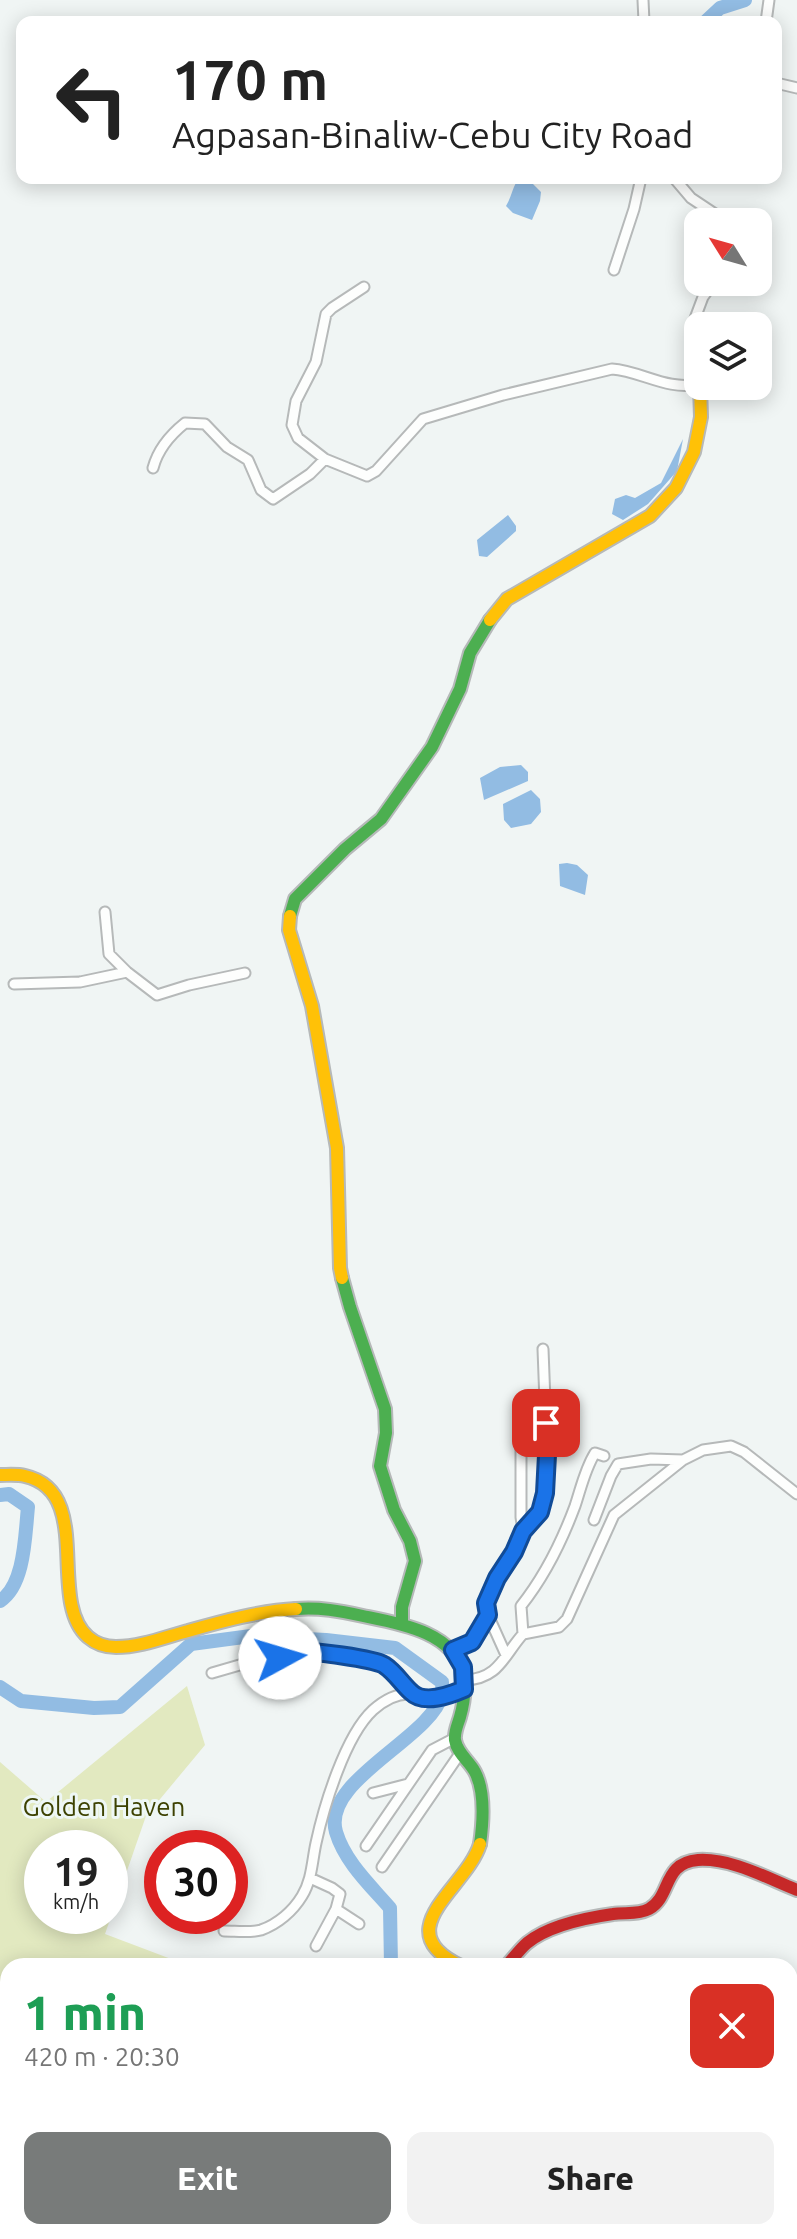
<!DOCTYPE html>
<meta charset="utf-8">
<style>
:root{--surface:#fff;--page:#f2f2f2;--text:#222;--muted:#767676;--accent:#787b7a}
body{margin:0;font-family:Ubuntu,sans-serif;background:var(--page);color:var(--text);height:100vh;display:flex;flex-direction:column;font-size:30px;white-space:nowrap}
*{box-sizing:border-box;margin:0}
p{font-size:26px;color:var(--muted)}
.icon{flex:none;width:44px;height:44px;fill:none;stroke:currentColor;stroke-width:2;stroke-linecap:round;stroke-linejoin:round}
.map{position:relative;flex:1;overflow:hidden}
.side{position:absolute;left:0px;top:1958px;width:798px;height:282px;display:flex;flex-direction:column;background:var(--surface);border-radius:24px 24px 0 0;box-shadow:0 4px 20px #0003}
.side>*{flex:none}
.top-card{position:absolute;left:16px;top:16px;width:766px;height:168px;border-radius:16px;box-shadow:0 4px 20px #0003;background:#fff;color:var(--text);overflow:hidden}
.needle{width:52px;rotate:307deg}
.fabs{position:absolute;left:684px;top:208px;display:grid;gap:16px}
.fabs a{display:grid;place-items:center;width:88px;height:88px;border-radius:16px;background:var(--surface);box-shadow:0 4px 20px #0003;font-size:40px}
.speed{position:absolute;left:24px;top:1830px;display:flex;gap:16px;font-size:40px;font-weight:700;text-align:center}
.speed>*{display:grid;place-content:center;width:104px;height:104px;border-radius:50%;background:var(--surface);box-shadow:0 4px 20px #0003;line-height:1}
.speed small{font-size:20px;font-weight:400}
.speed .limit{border:12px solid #d22;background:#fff;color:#111}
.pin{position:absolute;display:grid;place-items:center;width:68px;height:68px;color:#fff;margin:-34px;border-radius:16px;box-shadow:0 4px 12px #0006}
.me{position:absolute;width:88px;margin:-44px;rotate:84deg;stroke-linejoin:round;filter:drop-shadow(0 0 6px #0008)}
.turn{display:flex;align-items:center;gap:28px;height:168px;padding:0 24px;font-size:36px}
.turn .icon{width:104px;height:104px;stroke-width:2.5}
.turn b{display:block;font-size:56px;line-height:68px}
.round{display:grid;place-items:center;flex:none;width:84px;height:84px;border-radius:16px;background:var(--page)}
.head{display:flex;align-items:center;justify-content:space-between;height:136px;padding:0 24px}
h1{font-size:48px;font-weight:800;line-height:60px;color:#1e9e55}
.cta{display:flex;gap:16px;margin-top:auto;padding:16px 24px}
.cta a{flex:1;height:92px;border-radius:16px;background:var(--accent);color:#fff;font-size:32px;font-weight:800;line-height:92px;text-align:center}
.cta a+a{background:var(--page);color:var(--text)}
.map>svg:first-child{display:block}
</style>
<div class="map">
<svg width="797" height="2239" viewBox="0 0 797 2239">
<rect width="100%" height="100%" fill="#f0f5f4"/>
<path fill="#e2e9c0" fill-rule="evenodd" d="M187,1686L205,1745L146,1816L105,1934L187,1965L8,1966V2147L0,2148V1762L46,1802ZM42,1848H110V1916H42Z"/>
<path fill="#92bce3" d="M519,178L528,179L541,192L540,201L532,220L513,213L506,206C512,196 512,188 519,178Z
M683,439L677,471L648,504L623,520L612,514L615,499L626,495L635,498L661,483Z
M508,515L516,526V531L487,557L479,556L477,540Z
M521,765L528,772V781L484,800L480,778L500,767Z
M531,790L540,799L541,812L531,824L511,828L504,820L503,804Z
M567,863L577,865L588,875L585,895L560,886L559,864Z"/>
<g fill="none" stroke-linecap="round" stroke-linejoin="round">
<path stroke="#92bce3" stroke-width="14" d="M705,22L720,8L745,0
M0,1495L9,1494L28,1507C25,1535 25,1585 0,1601
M0,1687L21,1701L94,1708L120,1707L191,1644L251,1636L326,1640L395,1648L442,1682C442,1686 443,1690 442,1694C432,1738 321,1780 336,1832C345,1862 370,1885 390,1908L391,1966
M212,2232L225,2239"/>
<defs>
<path id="street" d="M643,0L644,22
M766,22L769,0
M776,83L797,88
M674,178L691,198L727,222
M614,270L634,209L641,178
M698,373L691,329L703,297L714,282
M325,459L298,438L292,425L296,401L316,362L326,314L332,308L364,287
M153,468C158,449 170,435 185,423L205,424L227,447L248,460L261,490L273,499L310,474L325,459L367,476L376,471L423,419L503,395L612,369C641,371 668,391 698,384
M105,912L109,954L127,972L157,995L189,985L245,973
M14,984L80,982L127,972
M594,1520L611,1476L618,1464L651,1459L683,1460
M523,1531L521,1517V1429L524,1427L546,1423
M523,1634L521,1606C544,1577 562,1541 575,1506C581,1488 585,1469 595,1453L604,1456
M453,1650L472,1642L488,1615
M506,1655L488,1615L486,1603L497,1578L514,1552L523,1531L540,1512L545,1493L547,1455L543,1349
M212,1673L267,1657L280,1658L298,1652L359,1658L383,1664L405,1684L412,1694
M465,1680C499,1679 504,1655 523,1634L559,1627L567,1619L614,1515L683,1460L703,1450L731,1446L744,1452L797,1494
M373,1793L408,1784
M366,1846L432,1750L455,1738
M382,1867L461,1752
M310,1878L332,1888L340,1894L336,1909L316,1946
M336,1909L359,1924
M224,1931C236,1931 250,1933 261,1930C278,1924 293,1911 302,1896C312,1880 312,1861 316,1843C324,1806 345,1736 373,1710C383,1701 397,1693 411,1694C419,1695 427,1698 435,1697C446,1697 454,1694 464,1689
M797,2203L795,2202L791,2213L797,2224
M501,2232L503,2239
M558,2232L564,2239
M285,2239L288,2232
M346,2239L348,2232
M599,2239L604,2232
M645,2239L648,2232
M688,2239L690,2232"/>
<path id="fast" d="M290,916L295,899L345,849L381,819L432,747L460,689L470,653L490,620
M342,1278L350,1307L385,1409L386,1433L380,1466L394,1510L410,1541L415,1561L402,1607V1624
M296,1609C319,1607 340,1611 363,1616C398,1623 455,1632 463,1674C466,1688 464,1703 460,1717C458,1724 454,1732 455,1740C457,1753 469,1761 475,1772C485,1791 483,1823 480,1844"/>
<path id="slow" d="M490,620L507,599L650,516L676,488L694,452L701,417L700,386
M290,916L289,930L312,1006L337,1148L340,1268L342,1278
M0,1475C8,1475 17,1474 25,1476C95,1492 46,1600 88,1637C96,1644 106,1647 116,1647C141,1647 165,1637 188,1631C223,1621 260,1611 296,1609
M461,1966C385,1930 467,1888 480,1844"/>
<path id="jam" d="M506,1966C513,1959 519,1950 527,1943C549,1925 585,1918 613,1914C624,1912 638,1915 649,1909C672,1896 662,1863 698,1860C731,1858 767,1878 797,1890"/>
</defs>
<use href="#street" stroke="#b6b9b9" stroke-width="13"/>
<use href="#fast" stroke="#b6b9b9" stroke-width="16"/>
<use href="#slow" stroke="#b6b9b9" stroke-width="16"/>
<use href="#jam" stroke="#b6b9b9" stroke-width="16"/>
<use href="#street" stroke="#fdfefd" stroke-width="9"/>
<use href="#fast" stroke="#4caf50" stroke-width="12"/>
<use href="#slow" stroke="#ffc107" stroke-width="12"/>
<use href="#jam" stroke="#c62828" stroke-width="12"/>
</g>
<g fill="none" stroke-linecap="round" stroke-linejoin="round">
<defs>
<path id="route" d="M280,1658C285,1656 292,1653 298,1652C311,1650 374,1659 384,1665C395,1672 402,1684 411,1692C424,1705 450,1695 464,1689L463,1667L453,1650L472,1642L488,1615L486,1603L497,1578L514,1552L523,1531L540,1512L545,1493L547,1455L546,1423"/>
</defs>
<use href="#route" stroke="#114b97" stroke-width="20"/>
<use href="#route" stroke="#1a73e8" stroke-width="14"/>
</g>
<g text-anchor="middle" stroke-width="6" stroke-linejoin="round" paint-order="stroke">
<g font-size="26" fill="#3d4202" stroke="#eef7f5">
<text x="104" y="1816">Golden Haven</text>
</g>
</g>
</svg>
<div class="fabs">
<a><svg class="needle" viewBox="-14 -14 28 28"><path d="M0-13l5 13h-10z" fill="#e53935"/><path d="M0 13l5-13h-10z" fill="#767676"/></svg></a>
<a><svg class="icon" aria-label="layers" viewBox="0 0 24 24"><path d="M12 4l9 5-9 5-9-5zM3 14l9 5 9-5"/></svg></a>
</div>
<div class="speed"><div>19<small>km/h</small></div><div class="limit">30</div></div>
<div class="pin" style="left:546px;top:1423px;background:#d93025"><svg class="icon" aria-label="arrive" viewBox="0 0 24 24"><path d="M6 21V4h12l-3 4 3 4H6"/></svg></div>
<svg class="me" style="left:280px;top:1658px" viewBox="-20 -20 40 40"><circle r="19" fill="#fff"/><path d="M0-13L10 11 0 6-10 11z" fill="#1a73e8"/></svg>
<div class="top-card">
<div class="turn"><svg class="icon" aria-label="left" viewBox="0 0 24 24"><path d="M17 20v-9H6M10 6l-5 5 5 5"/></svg><div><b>170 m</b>Agpasan-Binaliw-Cebu City Road</div></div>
</div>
<section class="side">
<div class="head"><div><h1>1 min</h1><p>420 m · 20:30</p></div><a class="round" style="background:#d93025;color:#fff"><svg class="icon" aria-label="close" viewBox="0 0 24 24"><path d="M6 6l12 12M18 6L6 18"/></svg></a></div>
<div class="cta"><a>Exit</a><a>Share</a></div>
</section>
</div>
